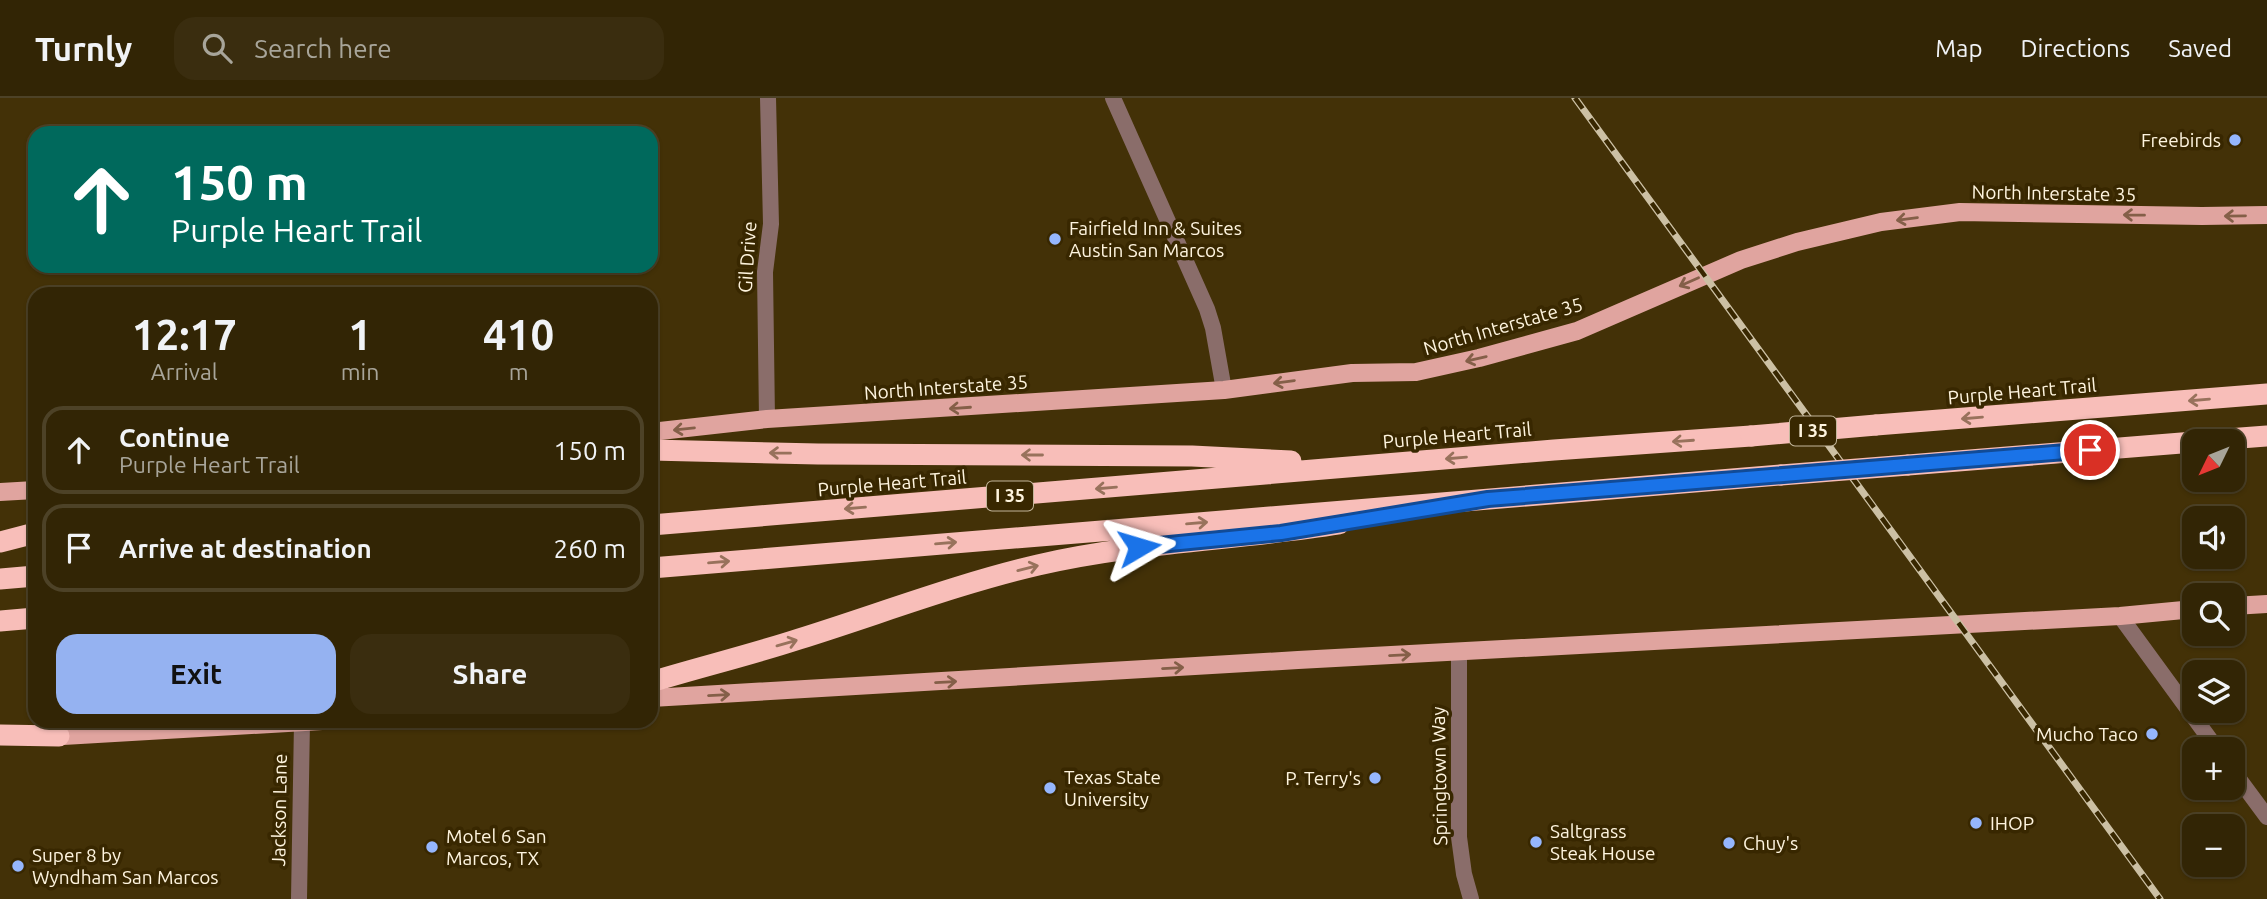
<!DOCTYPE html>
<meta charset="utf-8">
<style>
:root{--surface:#322505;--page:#3a2d0f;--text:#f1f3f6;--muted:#a8a59a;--line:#4d4227;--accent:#95b2f1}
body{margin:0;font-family:Ubuntu,sans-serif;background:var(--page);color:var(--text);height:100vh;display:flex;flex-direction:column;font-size:26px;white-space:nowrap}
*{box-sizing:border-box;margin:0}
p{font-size:23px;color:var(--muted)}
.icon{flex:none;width:38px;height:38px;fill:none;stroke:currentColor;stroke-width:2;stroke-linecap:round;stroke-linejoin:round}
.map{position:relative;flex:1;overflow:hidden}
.side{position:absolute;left:28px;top:189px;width:630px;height:441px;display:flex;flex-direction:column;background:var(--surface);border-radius:21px;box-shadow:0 2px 5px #0004,0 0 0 2px var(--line)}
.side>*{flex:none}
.banner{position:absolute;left:28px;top:28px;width:630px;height:147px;border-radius:21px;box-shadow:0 2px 5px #0004,0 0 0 2px var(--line);background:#00695c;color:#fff;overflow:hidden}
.needle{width:46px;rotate:227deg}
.controls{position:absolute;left:2182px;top:331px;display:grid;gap:14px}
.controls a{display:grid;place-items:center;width:63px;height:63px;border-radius:14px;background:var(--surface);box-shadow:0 2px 5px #0004,0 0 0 2px var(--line);font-size:35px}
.pin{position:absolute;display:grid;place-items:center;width:60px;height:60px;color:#fff;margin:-30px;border:4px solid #fff;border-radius:50%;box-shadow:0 2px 7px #0007}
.me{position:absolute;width:77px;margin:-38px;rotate:83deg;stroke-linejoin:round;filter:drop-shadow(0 0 5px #0008)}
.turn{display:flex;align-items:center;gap:24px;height:147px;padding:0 28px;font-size:32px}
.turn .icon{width:91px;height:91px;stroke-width:2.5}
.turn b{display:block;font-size:49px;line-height:60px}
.eta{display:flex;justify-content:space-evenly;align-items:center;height:119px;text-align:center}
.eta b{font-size:42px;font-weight:600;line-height:49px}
.cta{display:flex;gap:14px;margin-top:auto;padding:14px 28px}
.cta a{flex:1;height:80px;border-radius:21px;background:var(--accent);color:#111;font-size:28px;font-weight:600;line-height:80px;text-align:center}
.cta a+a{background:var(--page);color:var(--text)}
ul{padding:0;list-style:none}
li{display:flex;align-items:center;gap:21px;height:88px;margin:0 14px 10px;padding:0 14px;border:4px solid var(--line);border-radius:21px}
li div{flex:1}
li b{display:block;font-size:26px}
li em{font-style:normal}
header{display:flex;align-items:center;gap:42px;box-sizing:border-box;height:98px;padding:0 35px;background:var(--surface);border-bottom:2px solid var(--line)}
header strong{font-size:33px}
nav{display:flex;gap:38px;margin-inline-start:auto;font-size:24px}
.search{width:490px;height:63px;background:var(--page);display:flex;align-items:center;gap:18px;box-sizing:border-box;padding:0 24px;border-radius:21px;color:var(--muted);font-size:26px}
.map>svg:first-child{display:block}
</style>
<header>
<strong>Turnly</strong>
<div class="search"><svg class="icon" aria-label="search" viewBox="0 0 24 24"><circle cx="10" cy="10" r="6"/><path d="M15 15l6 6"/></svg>Search here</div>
<nav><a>Map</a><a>Directions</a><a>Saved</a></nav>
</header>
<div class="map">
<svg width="2267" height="801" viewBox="0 0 2267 801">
<rect width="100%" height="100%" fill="#433107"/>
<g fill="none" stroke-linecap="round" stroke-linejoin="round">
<path stroke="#8a6d6a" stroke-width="16" d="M1113,0L1207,211L1213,230L1224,292
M767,321L765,174L771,126L768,0
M2120,518L2217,651
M1459,554V739L1464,776L1471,801
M2233,673L2267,719
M299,801L302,624"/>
<path stroke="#e0a49f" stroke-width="18" d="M651,334L767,321L1224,292L1352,275L1416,274L1479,260L1577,233L1741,162L1797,144L1881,124L1960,114L2202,118L2267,117
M0,394L35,392
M2233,508L2267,506
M651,600L1298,562L2120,518L2194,511
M46,639L322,623"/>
<path stroke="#f8beb9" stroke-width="21" d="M1876,327L2267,296
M2201,343L2267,338
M651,352L818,356L1192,358L1291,363
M1908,367L2194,344
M651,427L1554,352L1751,338
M0,444L35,435
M651,470L1781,377
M0,481L35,478
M0,523L35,520
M651,584C700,569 750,557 799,541C879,516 957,486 1038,467C1137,444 1239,442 1339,426
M0,637L59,638"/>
<defs>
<path id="rail" d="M1575,0L2160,801"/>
</defs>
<use href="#rail" stroke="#ccc0a4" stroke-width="7"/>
<use href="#rail" stroke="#382700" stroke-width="4.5" stroke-dasharray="13" stroke-linecap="butt"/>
<path stroke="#f8beb9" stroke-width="21" d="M1751,338L1876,327
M1781,377L1908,367"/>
</g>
<defs><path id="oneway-shaft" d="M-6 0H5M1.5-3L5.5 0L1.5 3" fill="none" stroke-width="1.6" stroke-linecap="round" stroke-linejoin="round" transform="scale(1.75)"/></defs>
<g stroke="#845f48">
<use href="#oneway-shaft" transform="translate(2134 117) rotate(-179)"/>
<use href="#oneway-shaft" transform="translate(2235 118) rotate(179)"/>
<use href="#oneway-shaft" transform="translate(1907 121) rotate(173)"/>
<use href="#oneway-shaft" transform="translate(1689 184) rotate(156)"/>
<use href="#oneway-shaft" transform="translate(1476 261) rotate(167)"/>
<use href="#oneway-shaft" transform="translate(1284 284) rotate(172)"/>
<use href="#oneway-shaft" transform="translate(960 310) rotate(176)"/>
<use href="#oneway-shaft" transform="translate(684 331) rotate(174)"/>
<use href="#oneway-shaft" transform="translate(1400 557) rotate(-3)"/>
<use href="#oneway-shaft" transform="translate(1173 570) rotate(-3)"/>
<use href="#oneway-shaft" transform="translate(946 584) rotate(-3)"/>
<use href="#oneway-shaft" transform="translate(719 597) rotate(-3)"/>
</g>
<g stroke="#98725c">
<use href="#oneway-shaft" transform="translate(2199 302) rotate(175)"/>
<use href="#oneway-shaft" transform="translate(1972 320) rotate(175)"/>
<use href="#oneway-shaft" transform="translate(1683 343) rotate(176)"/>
<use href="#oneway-shaft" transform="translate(780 355) rotate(-179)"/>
<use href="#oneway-shaft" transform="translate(1032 357) rotate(-180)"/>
<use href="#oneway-shaft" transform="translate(1456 360) rotate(175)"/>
<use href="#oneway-shaft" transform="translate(1106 390) rotate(175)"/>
<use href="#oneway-shaft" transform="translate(855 410) rotate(175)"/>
<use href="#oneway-shaft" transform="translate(1197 425) rotate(-5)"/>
<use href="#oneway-shaft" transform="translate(946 445) rotate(-5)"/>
<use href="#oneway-shaft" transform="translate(719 464) rotate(-5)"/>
<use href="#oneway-shaft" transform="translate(1028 470) rotate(-14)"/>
<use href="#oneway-shaft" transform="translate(787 545) rotate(-16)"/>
</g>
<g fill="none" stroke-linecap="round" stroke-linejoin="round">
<defs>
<path id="route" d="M1139,449L1281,435L1488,401L2090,352"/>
</defs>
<use href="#route" stroke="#114b97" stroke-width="18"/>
<use href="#route" stroke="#1a73e8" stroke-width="12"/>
</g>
<g fill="#95b6fd" stroke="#382700" stroke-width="2.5">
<circle cx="2235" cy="42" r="7"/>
<circle cx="1055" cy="141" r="7"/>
<circle cx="2152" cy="636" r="7"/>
<circle cx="1375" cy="680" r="7"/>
<circle cx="1050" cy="690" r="7"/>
<circle cx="1976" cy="725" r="7"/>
<circle cx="1536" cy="744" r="7"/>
<circle cx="1729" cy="745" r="7"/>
<circle cx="432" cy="749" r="7"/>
<circle cx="18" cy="768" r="7"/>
</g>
<g text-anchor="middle" stroke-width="7" stroke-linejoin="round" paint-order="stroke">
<g fill="#382700" stroke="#c3b69b" stroke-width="2">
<rect x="1790" y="318.5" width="46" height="29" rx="5"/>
<rect x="987" y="383.5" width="46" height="29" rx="5"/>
</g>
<g font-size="18" font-weight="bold" fill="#fef4de">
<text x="1813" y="339">I 35</text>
<text x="1010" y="404">I 35</text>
</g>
<g font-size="19" fill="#fef4de" stroke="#382700" text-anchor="start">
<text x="2221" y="49" text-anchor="end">Freebirds</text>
<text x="1069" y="137">Fairfield Inn &amp; Suites<tspan x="1069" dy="22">Austin San Marcos</tspan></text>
<text x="2138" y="643" text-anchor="end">Mucho Taco</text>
<text x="1064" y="686">Texas State<tspan x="1064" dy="22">University</tspan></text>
<text x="1361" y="687" text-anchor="end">P. Terry's</text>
<text x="1990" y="732">IHOP</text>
<text x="1550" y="740">Saltgrass<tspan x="1550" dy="22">Steak House</tspan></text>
<text x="446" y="745">Motel 6 San<tspan x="446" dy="22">Marcos, TX</tspan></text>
<text x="1743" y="752">Chuy's</text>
<text x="32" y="764">Super 8 by<tspan x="32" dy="22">Wyndham San Marcos</tspan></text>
</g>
<g font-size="19" fill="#fef4de" stroke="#382700">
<text transform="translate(2054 95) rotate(1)" y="7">North Interstate 35</text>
<text transform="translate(747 159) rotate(-86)" y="7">Gil Drive</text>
<text transform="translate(1503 228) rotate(-16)" y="7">North Interstate 35</text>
<text transform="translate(946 289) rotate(-4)" y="7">North Interstate 35</text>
<text transform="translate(2022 293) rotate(-5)" y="7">Purple Heart Trail</text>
<text transform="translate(1457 337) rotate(-5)" y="7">Purple Heart Trail</text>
<text transform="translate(892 385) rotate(-5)" y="7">Purple Heart Trail</text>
<text transform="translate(1439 678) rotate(-91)" y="7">Springtown Way</text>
<text transform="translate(279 712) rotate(-89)" y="7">Jackson Lane</text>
</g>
</g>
</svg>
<div class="controls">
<a><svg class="needle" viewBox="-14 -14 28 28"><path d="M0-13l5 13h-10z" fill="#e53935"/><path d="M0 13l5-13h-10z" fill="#a8a59a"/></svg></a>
<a><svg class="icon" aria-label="sound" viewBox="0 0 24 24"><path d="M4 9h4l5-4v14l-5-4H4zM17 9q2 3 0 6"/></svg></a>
<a><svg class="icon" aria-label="search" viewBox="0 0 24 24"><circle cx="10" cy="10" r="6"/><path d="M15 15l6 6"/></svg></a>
<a><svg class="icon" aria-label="layers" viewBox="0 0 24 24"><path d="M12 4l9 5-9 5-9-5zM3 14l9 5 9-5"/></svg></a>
<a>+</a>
<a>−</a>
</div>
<div class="pin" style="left:2090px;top:352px;background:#d93025"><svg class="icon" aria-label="arrive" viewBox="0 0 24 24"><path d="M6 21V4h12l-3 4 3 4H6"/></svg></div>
<svg class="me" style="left:1139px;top:449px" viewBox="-20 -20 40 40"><path d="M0-17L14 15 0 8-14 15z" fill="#1a73e8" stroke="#fff" stroke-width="4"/></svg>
<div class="banner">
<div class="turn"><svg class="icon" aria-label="ahead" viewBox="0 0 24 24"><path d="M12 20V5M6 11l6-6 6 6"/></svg><div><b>150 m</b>Purple Heart Trail</div></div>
</div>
<section class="side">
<div class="eta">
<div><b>12:17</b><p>Arrival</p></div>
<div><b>1</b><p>min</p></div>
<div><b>410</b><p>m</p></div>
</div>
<ul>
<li><svg class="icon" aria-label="ahead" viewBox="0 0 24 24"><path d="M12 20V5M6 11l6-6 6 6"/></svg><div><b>Continue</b><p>Purple Heart Trail</p></div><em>150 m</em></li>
<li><svg class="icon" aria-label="arrive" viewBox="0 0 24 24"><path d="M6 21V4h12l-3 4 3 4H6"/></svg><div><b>Arrive at destination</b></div><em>260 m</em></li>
</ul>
<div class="cta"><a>Exit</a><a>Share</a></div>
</section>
</div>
